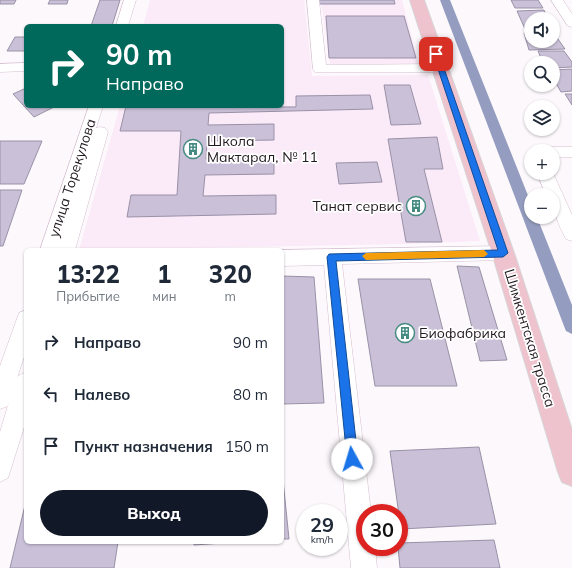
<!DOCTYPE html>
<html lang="ru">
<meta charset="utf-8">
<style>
:root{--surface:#fff;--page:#f2f2f3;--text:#1f2937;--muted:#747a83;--accent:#111827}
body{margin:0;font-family:Mulish,sans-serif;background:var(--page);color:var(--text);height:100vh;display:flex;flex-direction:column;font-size:15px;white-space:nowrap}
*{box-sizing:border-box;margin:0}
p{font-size:13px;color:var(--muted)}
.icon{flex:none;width:22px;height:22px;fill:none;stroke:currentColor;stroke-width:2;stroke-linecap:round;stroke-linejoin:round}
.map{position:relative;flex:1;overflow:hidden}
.drawer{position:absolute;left:24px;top:248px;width:260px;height:296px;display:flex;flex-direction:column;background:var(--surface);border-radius:6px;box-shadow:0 1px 3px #0004}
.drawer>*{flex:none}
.banner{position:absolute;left:24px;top:24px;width:260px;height:84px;border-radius:6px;box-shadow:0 1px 3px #0004;background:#00695c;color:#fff;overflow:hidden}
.tools{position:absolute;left:524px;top:12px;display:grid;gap:8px}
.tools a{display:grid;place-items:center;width:36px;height:36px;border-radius:50%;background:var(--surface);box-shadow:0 1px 3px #0004;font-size:20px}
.speed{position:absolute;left:296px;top:504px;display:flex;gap:8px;font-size:20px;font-weight:700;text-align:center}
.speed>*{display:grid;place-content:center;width:52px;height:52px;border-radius:50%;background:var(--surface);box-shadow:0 1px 3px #0004;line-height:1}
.speed small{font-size:10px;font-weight:400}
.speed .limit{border:6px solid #d22;background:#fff;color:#111}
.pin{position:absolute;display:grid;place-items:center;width:34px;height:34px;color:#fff;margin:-17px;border-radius:8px;box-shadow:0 2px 6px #0006}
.me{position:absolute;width:44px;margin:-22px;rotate:354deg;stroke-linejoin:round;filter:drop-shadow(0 0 3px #0008)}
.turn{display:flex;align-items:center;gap:14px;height:84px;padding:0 16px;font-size:18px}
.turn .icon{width:52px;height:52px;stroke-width:2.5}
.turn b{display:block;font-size:28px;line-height:34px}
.eta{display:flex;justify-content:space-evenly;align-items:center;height:68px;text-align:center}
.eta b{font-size:24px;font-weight:800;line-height:28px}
.cta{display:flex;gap:8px;margin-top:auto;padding:8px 16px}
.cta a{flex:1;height:46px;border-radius:24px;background:var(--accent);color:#fff;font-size:16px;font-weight:800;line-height:46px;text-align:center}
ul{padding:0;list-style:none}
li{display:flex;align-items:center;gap:12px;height:52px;padding:0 16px}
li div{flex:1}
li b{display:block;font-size:15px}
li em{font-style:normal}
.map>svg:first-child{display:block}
</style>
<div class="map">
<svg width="572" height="568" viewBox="0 0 572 568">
<rect width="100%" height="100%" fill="#fdf8fc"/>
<path fill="#fbeaf8" d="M150,0H304L312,76L428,75L480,241L405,244L79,250L120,106H282V26H143Z
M321,0H402L419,64H330Z"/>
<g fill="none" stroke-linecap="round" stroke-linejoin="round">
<path fill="#949dbf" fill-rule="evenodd" d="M440,0H450L531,203V217H537L572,305V334L566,331L564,326Z"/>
</g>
<path fill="#cac1d8" stroke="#9991a7" d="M0,0H16L14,4H0Z
M50,0H68L67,4H48Z
M100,0H120L112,26H91Z
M318,0H394L395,4H319Z
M511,0H538L543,8H515Z
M544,10L548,19H531V29H525L517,11Z
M326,16H404L416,58H329Z
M553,32L565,49L529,50L524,33H531V41H553Z
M15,37H26V51H7Z
M538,51H564L572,62V67L553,68V63H543Z
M572,69V91L561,92L553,78V70Z
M384,85H410L421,124L391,125Z
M26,88V106H56L34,117L13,94Z
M565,94H572V105Z
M370,95L373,109L209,113L208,125L274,124V140L207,141L206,159L274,158V174L205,175L203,196L276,195V214L127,217L131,195H177L181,131H120L126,106L296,107V96Z
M437,137L443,169H424L442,242H406L388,139Z
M0,141H42L24,184H0Z
M377,162L382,182L339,184L336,163Z
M0,190H22L3,246H0Z
M457,266L479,267L507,360L480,361Z
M282,276L314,277L324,403L282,404Z
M358,279H430L457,386H375Z
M479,447L496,524L401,529L390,451Z
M282,470L289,539H282Z
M26,501V542H118L114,568H10Z
M494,540L500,568H400L398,547H399V543Z
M194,542H237L194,545Z"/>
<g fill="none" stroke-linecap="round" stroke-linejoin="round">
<defs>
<path id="minor" d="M124,0H136L128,26H116Z
M307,0H319L326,65L440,64L445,65L447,68L445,71L440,72H315L313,69Z
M551,0H563L572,14V27L568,26Z
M26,63V71L0,72V64Z
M89,106H103L96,128L100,127L105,128L108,132L75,250H40Z
M553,147H572V157H553V151H546L548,148Z
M537,173H553L572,215V241L566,239C558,224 553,212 553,195H546Z
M503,246L509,248L512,253L509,258L503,260L342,264L371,513H365V547H375L377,568H351L324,265L282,266V250Z
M26,310V351L17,378L18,376L26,372V421L8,478L0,482V432L9,402L8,406L0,409V366L19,313Z"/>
<path id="major" d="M410,0H424L514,253L572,430V486L562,482L558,472L492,253Z"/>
</defs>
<use href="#minor" stroke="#d5bfd0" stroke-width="1"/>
<use href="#major" stroke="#d7d6d7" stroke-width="2"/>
<use href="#minor" fill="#fff" fill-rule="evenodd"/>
<use href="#major" fill="#efc3ce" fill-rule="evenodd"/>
</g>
<path fill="#1a73e8" stroke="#114b97" d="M434,53L439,54L508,253L503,257L336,261L358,459L356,463L352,465L348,463L347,459L327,257L329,254L498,250L433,54Z"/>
<path fill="#f59e0b" d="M484,250L488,254L484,257L366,260L362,256L366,253Z"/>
<defs>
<symbol id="building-ring" viewBox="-11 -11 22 22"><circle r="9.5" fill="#fff" stroke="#458b82" stroke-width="1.5"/><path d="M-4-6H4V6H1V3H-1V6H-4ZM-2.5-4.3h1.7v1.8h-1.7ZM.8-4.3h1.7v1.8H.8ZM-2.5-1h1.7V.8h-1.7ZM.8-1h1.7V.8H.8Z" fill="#458b82"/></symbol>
</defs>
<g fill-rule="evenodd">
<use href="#building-ring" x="182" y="138" width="22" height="22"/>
<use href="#building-ring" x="405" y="195" width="22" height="22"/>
<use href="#building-ring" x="394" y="322" width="22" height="22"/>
</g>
<g text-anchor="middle" stroke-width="3.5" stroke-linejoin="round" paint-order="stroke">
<g font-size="14" fill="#21191f" stroke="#fff" text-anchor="start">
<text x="207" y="146">Школа<tspan x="207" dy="16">Мактарал, № 11</tspan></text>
<text x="402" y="211" text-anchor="end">Танат сервис</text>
<text x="419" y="338">Биофабрика</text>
</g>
<g font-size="14" fill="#21191f" stroke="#fff">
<text transform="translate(72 178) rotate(-72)" y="5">улица Торекулова</text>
<text transform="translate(530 338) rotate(73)" y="5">Шимкентская трасса</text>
</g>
</g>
</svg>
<div class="tools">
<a><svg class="icon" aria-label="sound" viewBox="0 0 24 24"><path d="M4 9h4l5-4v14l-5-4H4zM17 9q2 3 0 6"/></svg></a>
<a><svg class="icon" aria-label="search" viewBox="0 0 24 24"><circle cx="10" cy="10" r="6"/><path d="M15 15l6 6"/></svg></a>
<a><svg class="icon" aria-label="layers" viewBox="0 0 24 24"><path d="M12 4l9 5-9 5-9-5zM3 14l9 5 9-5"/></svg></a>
<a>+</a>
<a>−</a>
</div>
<div class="speed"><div>29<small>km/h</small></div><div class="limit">30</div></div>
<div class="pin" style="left:436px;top:54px;background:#d93025"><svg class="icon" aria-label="arrive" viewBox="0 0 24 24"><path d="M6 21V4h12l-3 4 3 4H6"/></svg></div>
<svg class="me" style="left:352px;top:459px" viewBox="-20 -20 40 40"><circle r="19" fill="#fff"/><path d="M0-13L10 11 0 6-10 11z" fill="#1a73e8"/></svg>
<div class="banner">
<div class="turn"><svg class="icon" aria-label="right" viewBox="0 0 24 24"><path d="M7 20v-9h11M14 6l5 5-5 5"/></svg><div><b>90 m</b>Направо</div></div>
</div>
<section class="drawer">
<div class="eta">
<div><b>13:22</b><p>Прибытие</p></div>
<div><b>1</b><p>мин</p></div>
<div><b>320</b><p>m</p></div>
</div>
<ul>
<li><svg class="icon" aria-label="right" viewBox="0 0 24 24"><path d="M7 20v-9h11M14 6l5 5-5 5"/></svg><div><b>Направо</b></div><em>90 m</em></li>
<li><svg class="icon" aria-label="left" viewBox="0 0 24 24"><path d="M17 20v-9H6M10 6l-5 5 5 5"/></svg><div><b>Налево</b></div><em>80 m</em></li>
<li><svg class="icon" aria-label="arrive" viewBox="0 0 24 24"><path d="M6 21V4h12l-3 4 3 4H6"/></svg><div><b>Пункт назначения</b></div><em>150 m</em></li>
</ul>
<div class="cta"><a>Выход</a></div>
</section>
</div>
